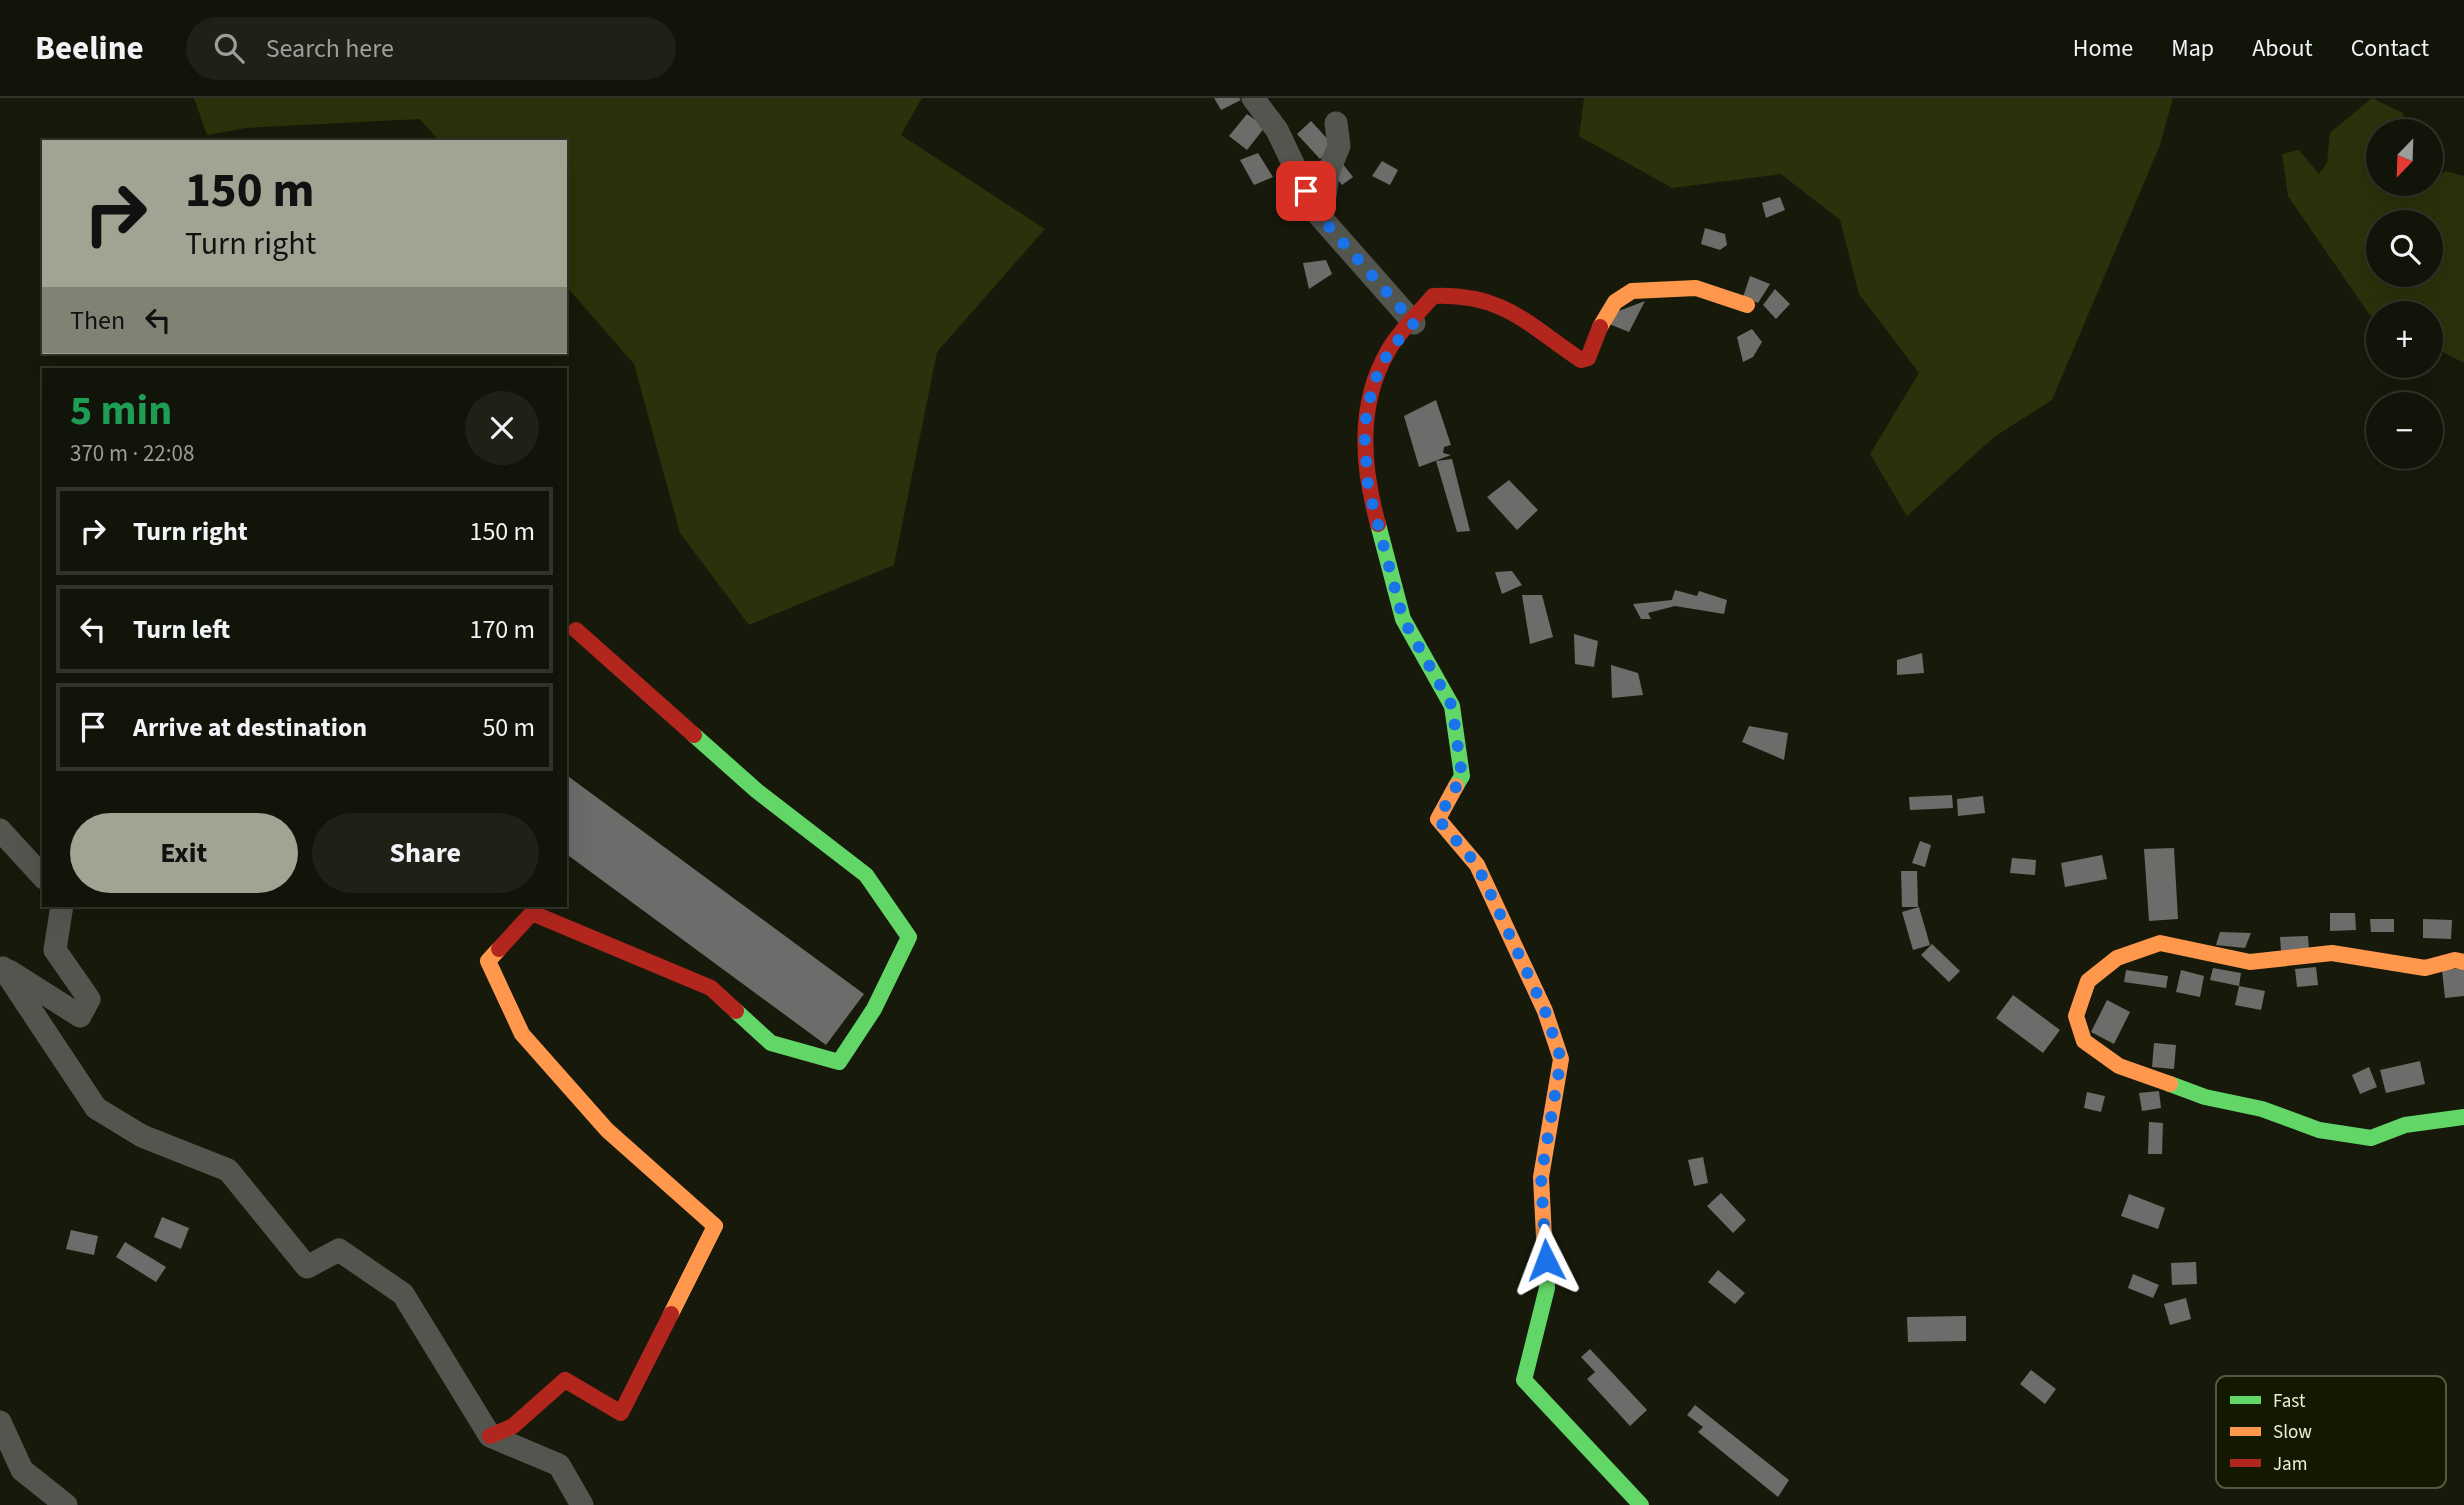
<!DOCTYPE html>
<meta charset="utf-8">
<style>
:root{--surface:#111408;--page:#1e2116;--text:#f1f3f6;--muted:#9c9e9c;--line:#303329;--accent:#a0a492}
body{margin:0;font-family:"Source Sans 3",sans-serif;background:var(--page);color:var(--text);height:100vh;display:flex;flex-direction:column;font-size:26px;white-space:nowrap}
*{box-sizing:border-box;margin:0}
p{font-size:23px;color:var(--muted)}
.icon{flex:none;width:38px;height:38px;fill:none;stroke:currentColor;stroke-width:2;stroke-linecap:round;stroke-linejoin:round}
.map{position:relative;flex:1;overflow:hidden}
.drawer{position:absolute;left:42px;top:270px;width:525px;height:539px;display:flex;flex-direction:column;background:var(--surface);border-radius:0px;box-shadow:0 7px 28px #0002,0 0 0 2px var(--line)}
.drawer>*{flex:none}
.hud{position:absolute;left:42px;top:42px;width:525px;height:214px;border-radius:0px;box-shadow:0 7px 28px #0002,0 0 0 2px var(--line);background:#a0a492;color:#111;overflow:hidden}
.needle{width:46px;rotate:203deg}
.controls{position:absolute;left:2366px;top:21px;display:grid;gap:14px}
.controls a{display:grid;place-items:center;width:77px;height:77px;border-radius:50%;background:var(--surface);box-shadow:0 7px 28px #0002,0 0 0 2px var(--line);font-size:35px}
.pin{position:absolute;display:grid;place-items:center;width:60px;height:60px;color:#fff;margin:-30px;border-radius:14px;box-shadow:0 4px 10px #0006}
.me{position:absolute;width:77px;margin:-38px;rotate:357deg;stroke-linejoin:round;filter:drop-shadow(0 0 5px #0008)}
.turn{display:flex;align-items:center;gap:24px;height:147px;padding:0 28px;font-size:32px}
.turn .icon{width:91px;height:91px;stroke-width:2.5}
.turn b{display:block;font-size:49px;line-height:60px}
.then{display:flex;align-items:center;height:66px;padding:0 28px;background:#0003;gap:14px;font-size:26px}
.round{display:grid;place-items:center;flex:none;width:74px;height:74px;border-radius:37px;background:var(--page)}
.head{display:flex;align-items:center;justify-content:space-between;height:119px;padding:0 28px}
h1{font-size:42px;font-weight:700;line-height:52px;color:#1e9e55}
.button{display:flex;gap:14px;margin-top:auto;padding:14px 28px}
.button a{flex:1;height:80px;border-radius:42px;background:var(--accent);color:#111;font-size:28px;font-weight:700;line-height:80px;text-align:center}
.button a+a{background:var(--page);color:var(--text)}
ul{padding:0;list-style:none}
li{display:flex;align-items:center;gap:21px;height:88px;margin:0 14px 10px;padding:0 14px;border:4px solid var(--line);border-radius:0px}
li div{flex:1}
li b{display:block;font-size:26px}
li em{font-style:normal}
header{display:flex;align-items:center;gap:42px;box-sizing:border-box;height:98px;padding:0 35px;background:var(--surface);border-bottom:2px solid var(--line)}
header strong{font-size:33px}
nav{display:flex;gap:38px;margin-inline-start:auto;font-size:24px}
.search{width:490px;height:63px;background:var(--page);display:flex;align-items:center;gap:18px;box-sizing:border-box;padding:0 24px;border-radius:38px;color:var(--muted);font-size:26px}
.map>svg:first-child{display:block}
</style>
<header>
<strong>Beeline</strong>
<div class="search"><svg class="icon" aria-label="search" viewBox="0 0 24 24"><circle cx="10" cy="10" r="6"/><path d="M15 15l6 6"/></svg>Search here</div>
<nav><a>Home</a><a>Map</a><a>About</a><a>Contact</a></nav>
</header>
<div class="map">
<svg width="2464" height="1407" viewBox="0 0 2464 1407">
<rect width="100%" height="100%" fill="#171a0a"/>
<path fill="#2b310a" fill-rule="evenodd" d="M194,0H922L901,37L1045,131L937,254L894,467L749,527L680,435L634,266L565,187V44H440L420,21L246,30L207,37Z
M1584,0H2173L2160,47L2052,302L1994,339L1907,418L1870,356L1919,275L1859,196L1840,122L1781,76L1672,90L1579,38Z
M2372,0L2403,15L2406,33H2378V86H2431V81L2434,84L2445,73L2464,78V265L2431,248V215H2378V220L2369,216L2288,98L2282,56L2299,52L2319,76L2327,65L2330,35ZM2378,124H2431V177H2378Z"/>
<path fill="#6c6c6b" d="M1214,0H1239L1241,2L1221,12Z
M1247,16L1265,29L1247,52L1229,38Z
M1311,23L1334,48L1320,61L1297,36Z
M1258,55L1273,79L1254,87L1240,62Z
M1382,63L1398,72L1390,87L1372,78Z
M1342,65L1353,79L1342,87L1330,73Z
M1780,99L1785,112L1766,120L1762,105Z
M1705,130L1725,136L1727,147L1720,152L1701,146Z
M1326,162L1332,176L1309,191L1303,165Z
M1750,178L1770,186L1758,205L1743,199Z
M1775,191L1790,206L1776,221L1763,207Z
M1645,203L1629,234L1609,226L1616,214Z
M1752,231L1762,244L1753,259L1743,264L1737,239Z
M1436,302L1451,347L1444,349L1443,355L1451,357L1419,369L1404,318Z
M1452,361L1470,433L1457,434L1436,363Z
M1509,382L1538,412L1517,432L1487,399Z
M1512,473L1522,487L1502,496L1495,474Z
M1675,492L1697,498L1699,493L1727,502L1724,516L1675,508L1648,515L1651,521H1641L1633,506L1672,502Z
M1522,497H1542L1553,539L1530,546Z
M1574,536L1598,543L1594,569L1575,566Z
M1922,555L1924,575L1897,577V562Z
M1611,567L1638,575L1643,597L1612,600Z
M1749,628L1788,635L1784,662L1742,644Z
M565,676L864,896L826,947L565,755Z
M1952,697L1953,710L1910,712L1909,699Z
M1983,698L1985,715L1958,718L1957,701Z
M1920,743L1931,747L1925,769L1912,765Z
M2174,750L2178,821L2149,823L2144,751Z
M2102,757L2107,781L2065,789L2061,765Z
M2012,760L2036,762L2035,777L2010,775Z
M1901,773H1917L1918,809H1902Z
M1919,809L1930,847L1913,852L1902,814Z
M2330,815H2355L2356,832L2330,833Z
M2370,821H2394V834H2371Z
M2423,821L2452,822L2451,841L2423,840Z
M2220,834L2251,835L2245,850L2216,847Z
M2308,838L2309,852L2281,853L2280,839Z
M1932,846L1960,873L1949,884L1921,857Z
M2316,869L2318,887L2297,889L2295,871Z
M2213,870L2241,875L2239,888L2210,882Z
M2464,870V898L2445,900L2442,872Z
M2126,872L2168,878L2166,890L2124,884Z
M2181,872L2204,878L2200,899L2176,894Z
M2239,888L2265,893L2261,912L2235,907Z
M2013,897L2060,932L2043,955L1996,920Z
M2107,902L2130,914L2114,946L2091,934Z
M2154,945L2176,947L2174,971L2152,969Z
M2420,963L2425,986L2386,995L2380,972Z
M2369,969L2377,989L2360,996L2352,977Z
M2159,993L2161,1010L2142,1013L2139,995Z
M2087,994L2105,998L2101,1014L2084,1010Z
M2149,1024L2163,1025L2162,1056H2148Z
M1703,1059L1708,1085L1694,1088L1688,1062Z
M1721,1095L1746,1122L1733,1135L1707,1108Z
M2129,1096L2165,1110L2158,1131L2121,1118Z
M162,1119L189,1130L181,1151L154,1139Z
M71,1132L98,1138L94,1157L66,1151Z
M125,1144L166,1169L156,1184L116,1159Z
M2196,1164L2197,1186L2172,1187L2171,1165Z
M1718,1172L1745,1195L1735,1206L1708,1184Z
M2133,1176L2159,1187L2153,1200L2128,1190Z
M2186,1200L2191,1221L2170,1227L2164,1206Z
M1966,1218V1243L1908,1244L1907,1219Z
M1590,1251L1647,1312L1630,1328L1587,1281L1595,1274L1581,1259Z
M2031,1272L2056,1291L2045,1306L2020,1286Z
M1695,1307L1789,1382L1778,1399L1698,1334L1703,1329L1687,1317Z"/>
<g fill="none" stroke-linecap="round" stroke-linejoin="round">
<path stroke="#53554f" stroke-width="23" d="M1253,0L1277,32L1316,114L1414,225
M1316,114L1325,98L1328,75L1339,48L1336,25
M0,732L44,780
M3,870L96,1010L142,1038L228,1072L307,1169L339,1152L403,1196L490,1338L559,1367L582,1407
M9,873L80,918L89,901L55,852L62,807
M0,1324L22,1372L66,1407"/>
<path stroke="#63d668" stroke-width="16" d="M1378,426L1403,521L1452,608L1462,678L1456,688
M694,637L757,693L866,777L909,839L874,911L839,964L771,945L736,913
M2170,986L2205,999L2262,1011L2319,1032L2371,1040L2405,1027L2464,1019
M1544,1139L1547,1190L1524,1282L1641,1407"/>
<path stroke="#ff974d" stroke-width="16" d="M1600,229L1615,204L1632,193L1696,190L1747,207
M1456,688L1438,721L1477,767L1545,913L1561,961L1541,1079L1544,1139
M499,851L488,863L522,936L607,1032L715,1128L671,1216
M2170,986L2119,968L2084,943L2076,918L2088,883L2117,860L2160,845L2250,864L2332,855L2425,870L2455,862L2464,864"/>
<path stroke="#b3261e" stroke-width="16" d="M1378,426C1362,368 1357,307 1388,253C1399,233 1419,215 1433,198C1503,195 1527,226 1581,262L1588,260L1600,229
M576,532L694,637
M499,851L532,815L711,890L736,913
M490,1338L513,1328L565,1282L621,1315L671,1216"/>
</g>
<g fill="none" stroke-linecap="round" stroke-linejoin="round">
<path stroke="#1a73e8" stroke-width="12" stroke-dasharray="0 21.6" d="M1306,93L1316,114L1414,225L1390,251L1373,286L1364,330L1368,389L1403,521L1452,608L1462,678L1438,721L1477,767L1545,913L1561,961L1541,1079L1546,1162"/>
</g>
<rect x="2216" y="1278" width="230" height="112" rx="10" fill="#131800" stroke="#535842" stroke-width="2"/>
<rect x="2230" y="1298" width="31" height="8" fill="#63d668"/>
<rect x="2230" y="1329" width="31" height="9" fill="#ff974d"/>
<rect x="2230" y="1361" width="31" height="8" fill="#b3261e"/>
<g font-size="19" fill="#e9eedb">
<text x="2273" y="1309">Fast</text>
<text x="2273" y="1340">Slow</text>
<text x="2273" y="1372">Jam</text>
</g>
</svg>
<div class="controls">
<a><svg class="needle" viewBox="-14 -14 28 28"><path d="M0-13l5 13h-10z" fill="#e53935"/><path d="M0 13l5-13h-10z" fill="#9c9e9c"/></svg></a>
<a><svg class="icon" aria-label="search" viewBox="0 0 24 24"><circle cx="10" cy="10" r="6"/><path d="M15 15l6 6"/></svg></a>
<a>+</a>
<a>−</a>
</div>
<div class="pin" style="left:1306px;top:93px;background:#d93025"><svg class="icon" aria-label="arrive" viewBox="0 0 24 24"><path d="M6 21V4h12l-3 4 3 4H6"/></svg></div>
<svg class="me" style="left:1546px;top:1162px" viewBox="-20 -20 40 40"><path d="M0-17L14 15 0 8-14 15z" fill="#1a73e8" stroke="#fff" stroke-width="4"/></svg>
<div class="hud">
<div class="turn"><svg class="icon" aria-label="right" viewBox="0 0 24 24"><path d="M7 20v-9h11M14 6l5 5-5 5"/></svg><div><b>150 m</b>Turn right</div></div>
<div class="then">Then<svg class="icon" aria-label="left" viewBox="0 0 24 24"><path d="M17 20v-9H6M10 6l-5 5 5 5"/></svg></div>
</div>
<section class="drawer">
<div class="head"><div><h1>5 min</h1><p>370 m · 22:08</p></div><a class="round"><svg class="icon" aria-label="close" viewBox="0 0 24 24"><path d="M6 6l12 12M18 6L6 18"/></svg></a></div>
<ul>
<li><svg class="icon" aria-label="right" viewBox="0 0 24 24"><path d="M7 20v-9h11M14 6l5 5-5 5"/></svg><div><b>Turn right</b></div><em>150 m</em></li>
<li><svg class="icon" aria-label="left" viewBox="0 0 24 24"><path d="M17 20v-9H6M10 6l-5 5 5 5"/></svg><div><b>Turn left</b></div><em>170 m</em></li>
<li><svg class="icon" aria-label="arrive" viewBox="0 0 24 24"><path d="M6 21V4h12l-3 4 3 4H6"/></svg><div><b>Arrive at destination</b></div><em>50 m</em></li>
</ul>
<div class="button"><a>Exit</a><a>Share</a></div>
</section>
</div>
